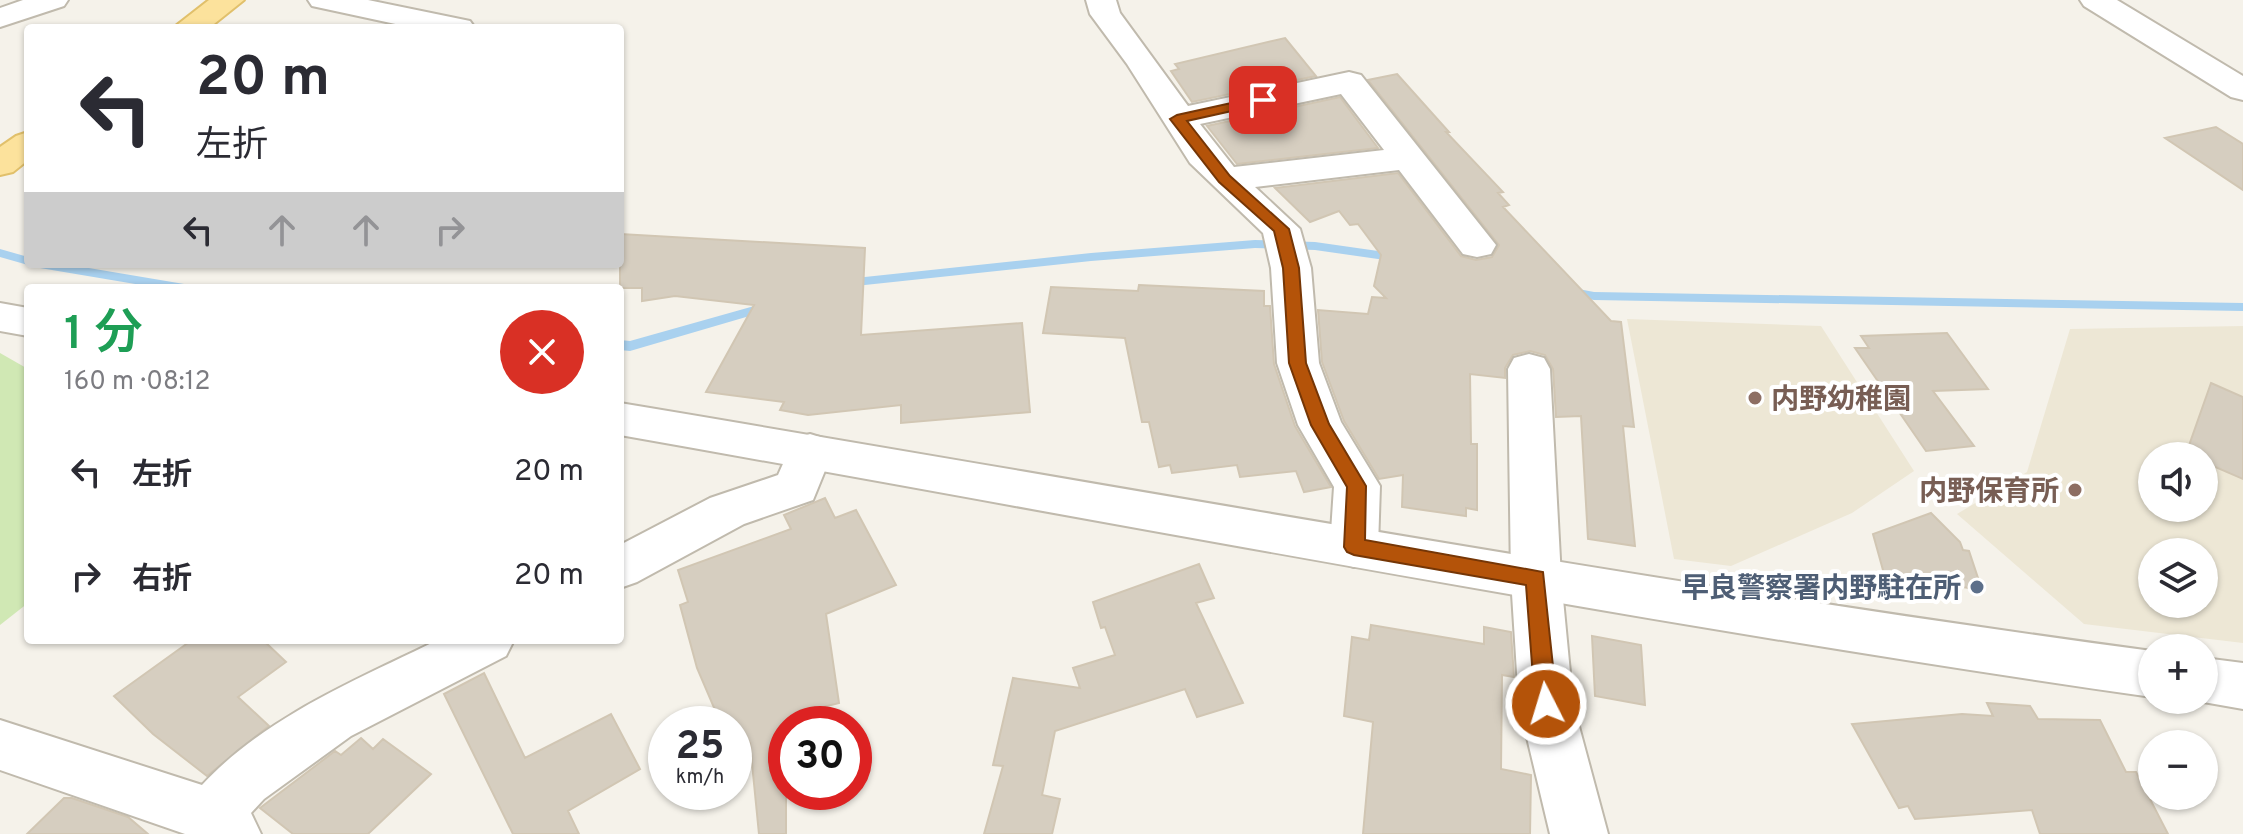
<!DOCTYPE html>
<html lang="ja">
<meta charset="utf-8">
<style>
:root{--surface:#fff;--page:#f2f2f3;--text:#2b2b33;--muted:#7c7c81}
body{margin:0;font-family:Overpass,"Noto Sans JP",sans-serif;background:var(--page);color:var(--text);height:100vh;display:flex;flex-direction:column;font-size:30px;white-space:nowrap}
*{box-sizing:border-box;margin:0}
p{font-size:26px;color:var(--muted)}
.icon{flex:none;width:44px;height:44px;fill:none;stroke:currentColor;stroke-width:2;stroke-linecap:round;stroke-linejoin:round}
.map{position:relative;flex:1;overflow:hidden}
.details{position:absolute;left:24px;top:284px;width:600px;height:360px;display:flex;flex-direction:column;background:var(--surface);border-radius:8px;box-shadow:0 2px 6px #0004}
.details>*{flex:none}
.guide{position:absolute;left:24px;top:24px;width:600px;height:244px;border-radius:8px;box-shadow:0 2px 6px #0004;background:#fff;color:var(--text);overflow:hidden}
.tools{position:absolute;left:2138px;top:442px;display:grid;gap:16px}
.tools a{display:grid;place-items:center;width:80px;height:80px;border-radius:50%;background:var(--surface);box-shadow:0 2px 6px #0004;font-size:40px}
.speed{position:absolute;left:648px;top:706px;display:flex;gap:16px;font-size:40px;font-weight:700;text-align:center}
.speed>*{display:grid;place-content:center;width:104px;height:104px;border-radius:50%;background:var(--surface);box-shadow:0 2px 6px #0004;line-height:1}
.speed small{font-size:20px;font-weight:400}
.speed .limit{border:12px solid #d22;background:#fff;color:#111}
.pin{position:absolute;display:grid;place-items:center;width:68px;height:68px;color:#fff;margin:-34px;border-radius:16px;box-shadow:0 4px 12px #0006}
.me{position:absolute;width:88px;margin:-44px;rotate:355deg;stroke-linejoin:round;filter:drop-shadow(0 0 6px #0008)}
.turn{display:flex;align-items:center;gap:28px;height:168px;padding:0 40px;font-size:36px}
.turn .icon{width:104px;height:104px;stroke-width:2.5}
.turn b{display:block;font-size:56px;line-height:68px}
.lanes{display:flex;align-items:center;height:76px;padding:0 40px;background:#0003;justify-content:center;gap:40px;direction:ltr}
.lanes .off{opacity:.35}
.round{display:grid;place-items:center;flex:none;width:84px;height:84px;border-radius:42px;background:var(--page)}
.headline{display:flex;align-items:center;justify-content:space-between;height:136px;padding:0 40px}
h1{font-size:48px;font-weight:600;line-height:60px;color:#1e9e55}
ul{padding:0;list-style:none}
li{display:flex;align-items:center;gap:24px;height:104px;padding:0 40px}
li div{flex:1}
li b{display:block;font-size:30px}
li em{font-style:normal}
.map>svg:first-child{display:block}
</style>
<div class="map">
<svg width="2243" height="834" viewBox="0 0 2243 834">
<rect width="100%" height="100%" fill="#f5f2ea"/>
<path fill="#ede7d5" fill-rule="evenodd" d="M1627,319L1821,326L1914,471L1852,513L1731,566L1674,559Z
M2243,326V643L2084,624L1957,514L2027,472L2070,329ZM2152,456H2204V508H2152ZM2152,552H2204V604H2152Z"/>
<path fill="#d0e8b4" d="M0,353L28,369V603L0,625Z"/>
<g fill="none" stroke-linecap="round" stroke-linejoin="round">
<path fill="#a9d1ef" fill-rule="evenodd" d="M1255,240L1315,242L1399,254L1405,258L1399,262L1315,250L1255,248L1091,261L846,287L840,283L846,279L1091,253Z
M0,249L28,257V264H32L28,265L0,257Z
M34,264H65L184,284L190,288H159L40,268Z
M1568,287L1594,292L2243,303V311L1594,300L1564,294L1562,291L1564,288Z
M765,303L771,307L770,310L630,351L620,350V340L630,341Z"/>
</g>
<path fill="#d6cec0" stroke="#d1c6b3" stroke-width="2" d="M1285,38L1316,76L1192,102L1171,71L1179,69L1175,64Z
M1397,74L1449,132H1446L1503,192L1498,193L1509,205L1503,207L1611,321L1621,322L1634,427L1623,426L1635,546L1588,539L1581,416L1556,417L1553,369L1545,355L1530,351L1513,355L1505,368V378L1470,374L1471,444H1477V510L1466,508V516L1402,507L1403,475L1379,479L1344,421L1322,362L1318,310L1368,314L1372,297L1386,298L1374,286L1381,255L1358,224L1350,225L1339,211L1310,222L1275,188L1398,173L1461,256L1476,260L1492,257L1499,245L1368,80Z
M1340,97L1378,148L1237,164L1207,126Z
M2216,127L2243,144V190L2165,138Z
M620,234L865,248L861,335L1022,323L1030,412L901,423V405L808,415L780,410L784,402L706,392L754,305L675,296L642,301V288H620Z
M1139,285L1264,291V306H1270L1274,364L1295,426L1331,487L1304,492L1296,471L1240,477L1237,465L1172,473L1170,465L1159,467L1149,422H1142L1125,338L1043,333L1051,287L1138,291Z
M1947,333L1988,389L1933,391L1974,446L1926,451L1855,348H1869L1861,336Z
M2211,383L2243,397V479L2204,462V456L2186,454Z
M825,498L835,518L856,510L896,585L826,614L839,703L807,711L809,724H786V834H759L750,743L734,747V724H721L697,668L680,605L688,602L678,570L791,529L784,515Z
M1931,513L1960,542L1963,550L1969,551L1982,590L1930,582L1933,594L1888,588L1873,534Z
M1199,564L1214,598L1196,603L1243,703L1197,717L1185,689L1055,731L1042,795L1060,799L1052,834H984L1003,766L993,765L1013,678L1080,688L1073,668L1115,655L1105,627L1101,628L1093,602Z
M1371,625L1484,644V627L1511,632L1514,677L1502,675L1501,769L1531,775L1530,834H1363L1373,722L1344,716L1352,637L1369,640Z
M1592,636L1641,645L1645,705L1595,696Z
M192,640H263L286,662L238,697L269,726L207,776L153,734L114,696Z
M484,673L525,758L611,714L640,769L568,811L579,834H513L444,694Z
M1987,703L2030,706L2038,719L2100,720L2126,772H2136L2168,834H2040L2032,810L1915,819L1908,806L1899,808L1852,724L1962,714L1993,716Z
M361,738L373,749L383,739L431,774L368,834H293L260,808L335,751L341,755Z
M64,798H72L128,817L148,834H27Z"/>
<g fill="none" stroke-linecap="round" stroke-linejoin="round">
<defs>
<path id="minor" d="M23,0H68L64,6L0,27V8Z
M308,0H368L470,21L475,28H414L312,6Z
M1086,0H1116L1120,13L1188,106L1349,72L1361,75L1496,245L1491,254L1477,257L1463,254L1399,170L1255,187L1300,229L1311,268L1319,363L1341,422L1380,486L1378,547L1371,561L1354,567L1337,561L1330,547L1334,487L1298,425L1277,363L1271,268L1263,233L1190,163L1127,64L1090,14ZM1341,94L1384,150L1234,167L1200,124Z
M2080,0H2117L2243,76V100L2231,97L2084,6Z
M1529,354L1544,358L1550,369L1561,578L1573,704L1608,834H1550L1519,704L1511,578L1508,369L1514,358Z
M810,434L826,439L833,451L813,500L744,524L637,582L620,588V545L710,498L778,475L794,439Z
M438,640H514L506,656L351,736L264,799L251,813L261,834H185L0,770V720L202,785C265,717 356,680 438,640Z"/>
<path id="tertiary" d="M0,303L28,308V336L0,331Z
M620,403C1130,488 1639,582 2152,651V697C1639,624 1130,525 620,435Z
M2204,658L2243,663V709L2192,700H2204Z"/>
<path id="primary" d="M209,0H244L209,28H173Z
M28,132V160L13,172L0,175V147L16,136Z"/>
</defs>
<use href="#minor" stroke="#c0baad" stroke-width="4"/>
<use href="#tertiary" stroke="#c0baad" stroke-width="4"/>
<use href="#primary" stroke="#e1c06b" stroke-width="4"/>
<use href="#minor" fill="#fff" fill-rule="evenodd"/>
<use href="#tertiary" fill="#fff" fill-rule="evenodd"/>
<use href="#primary" fill="#fce29c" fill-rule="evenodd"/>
</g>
<path fill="#b45309" stroke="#753606" stroke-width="2" d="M1263,96L1268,97V103L1187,121L1230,176L1289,229L1299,268L1306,363L1329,424L1366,486L1365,540L1543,572L1557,704L1554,711L1546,714L1539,711L1535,704L1526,585L1354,555L1347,552L1344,547L1347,487L1311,425L1289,363L1283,268L1274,231L1219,182L1170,119L1177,115Z"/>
<g fill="#8d6e63" stroke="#fff" stroke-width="3">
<circle cx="1755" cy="398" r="8"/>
<circle cx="2075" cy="490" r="8"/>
</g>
<circle fill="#5c6f8a" stroke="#fff" stroke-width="3" cx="1977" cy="587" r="8"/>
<g text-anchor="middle" stroke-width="8" stroke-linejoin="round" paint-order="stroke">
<g font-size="28" font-weight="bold" fill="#785e54" stroke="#fff" text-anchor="start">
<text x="1771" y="408">内野幼稚園</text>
<text x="2059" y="500" text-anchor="end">内野保育所</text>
</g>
<g font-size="28" font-weight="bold" fill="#4e5e75" stroke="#fff" text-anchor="end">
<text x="1961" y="597">早良警察署内野駐在所</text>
</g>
</g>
</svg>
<div class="tools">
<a><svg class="icon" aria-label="sound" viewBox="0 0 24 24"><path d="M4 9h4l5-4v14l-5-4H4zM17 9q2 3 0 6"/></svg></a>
<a><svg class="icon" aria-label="layers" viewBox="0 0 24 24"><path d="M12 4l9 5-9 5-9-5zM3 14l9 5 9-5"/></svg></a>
<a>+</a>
<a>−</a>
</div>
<div class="speed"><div>25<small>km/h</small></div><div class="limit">30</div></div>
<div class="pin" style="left:1263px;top:100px;background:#d93025"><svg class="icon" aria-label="arrive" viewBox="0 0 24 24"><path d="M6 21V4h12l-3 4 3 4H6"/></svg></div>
<svg class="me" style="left:1546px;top:704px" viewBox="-20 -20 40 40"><circle r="17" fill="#b45309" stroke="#fff" stroke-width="3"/><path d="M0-11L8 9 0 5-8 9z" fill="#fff"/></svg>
<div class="guide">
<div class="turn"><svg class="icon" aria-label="left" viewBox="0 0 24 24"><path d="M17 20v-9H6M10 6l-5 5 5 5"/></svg><div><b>20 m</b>左折</div></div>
<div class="lanes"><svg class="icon" aria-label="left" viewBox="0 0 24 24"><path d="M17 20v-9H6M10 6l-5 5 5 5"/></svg><svg class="icon off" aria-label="ahead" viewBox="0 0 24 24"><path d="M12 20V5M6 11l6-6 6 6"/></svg><svg class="icon off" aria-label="ahead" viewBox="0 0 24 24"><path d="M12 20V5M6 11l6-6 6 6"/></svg><svg class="icon off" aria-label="right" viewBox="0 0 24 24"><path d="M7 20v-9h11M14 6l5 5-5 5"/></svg></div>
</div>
<section class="details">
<div class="headline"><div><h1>1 分</h1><p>160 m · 08:12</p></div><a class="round" style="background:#d93025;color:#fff"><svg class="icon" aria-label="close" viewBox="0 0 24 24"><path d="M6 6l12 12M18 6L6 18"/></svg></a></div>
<ul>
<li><svg class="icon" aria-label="left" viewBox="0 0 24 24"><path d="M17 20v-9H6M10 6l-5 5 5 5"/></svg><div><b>左折</b></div><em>20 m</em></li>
<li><svg class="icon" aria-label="right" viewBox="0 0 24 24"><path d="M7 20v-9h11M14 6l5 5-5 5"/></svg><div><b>右折</b></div><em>20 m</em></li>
</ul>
</section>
</div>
